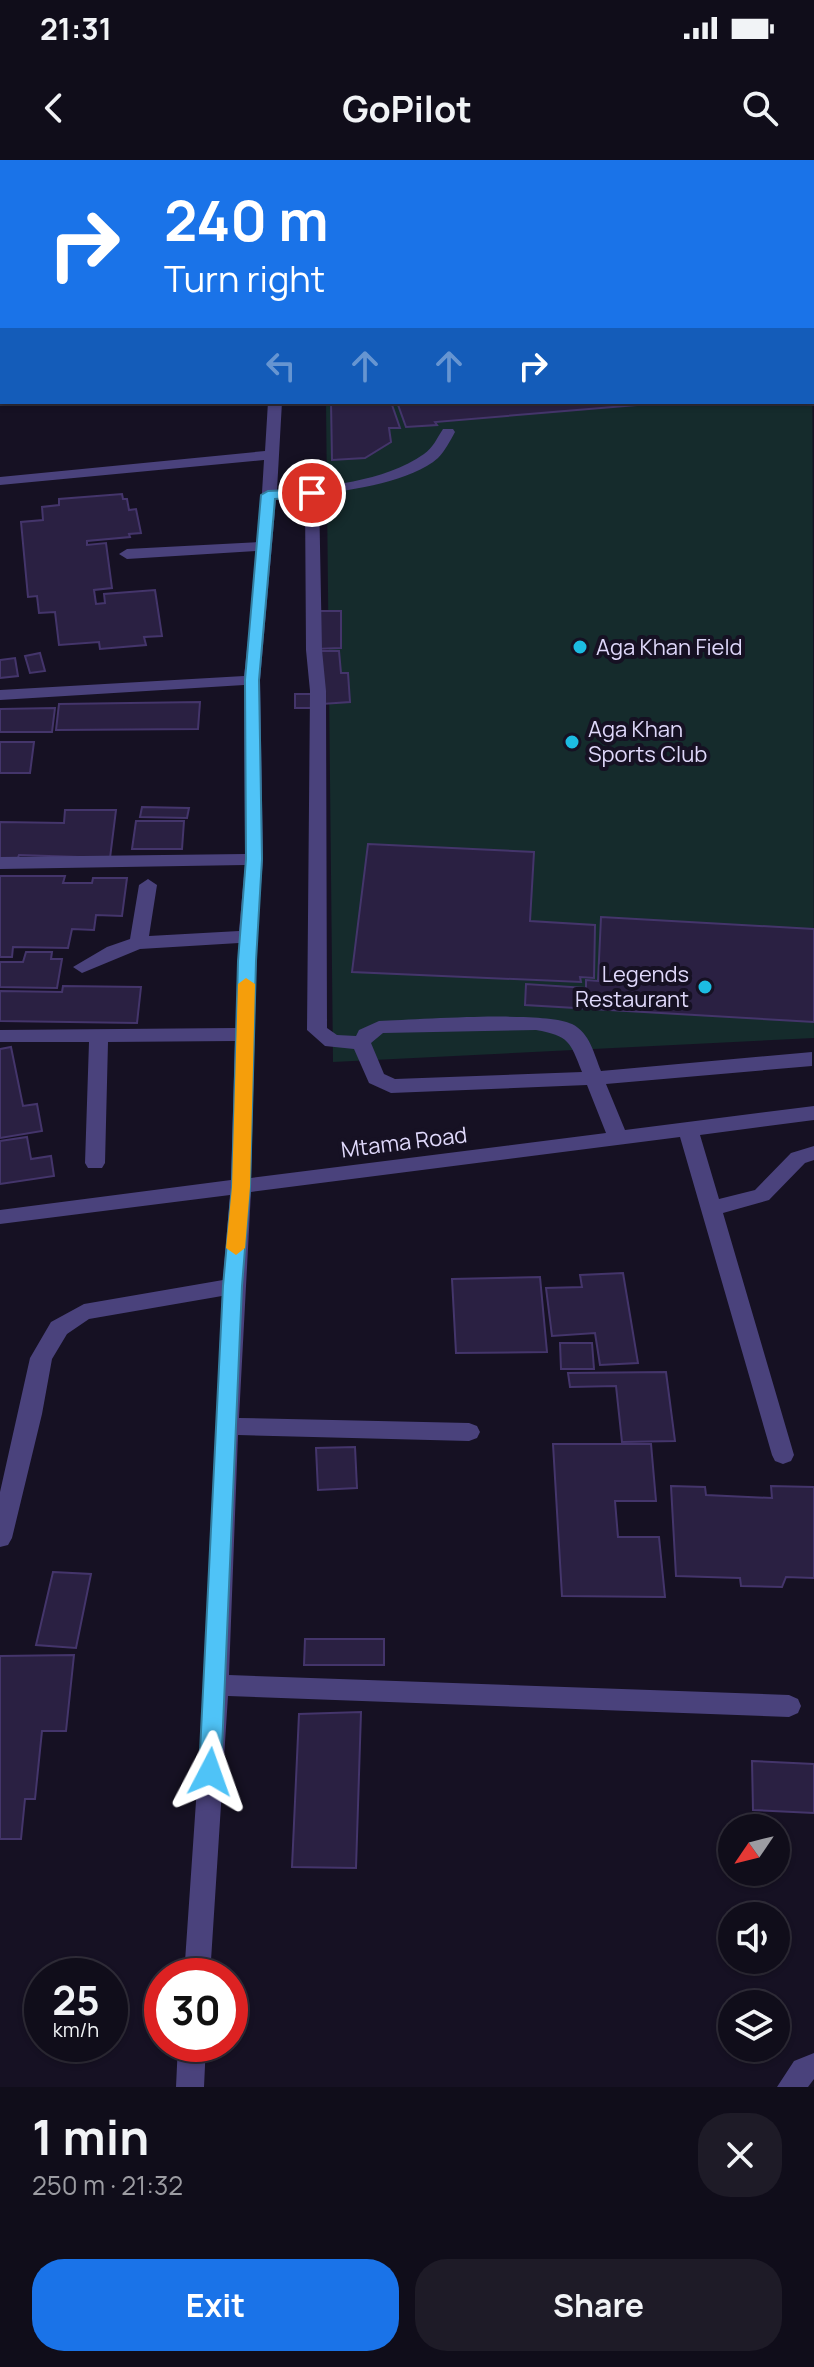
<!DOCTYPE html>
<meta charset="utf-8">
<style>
:root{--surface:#100d1a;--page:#1e1b27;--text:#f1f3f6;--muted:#9c9ca2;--line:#302d39;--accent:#1a73e8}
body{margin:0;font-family:Manrope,sans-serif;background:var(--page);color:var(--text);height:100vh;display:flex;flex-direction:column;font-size:30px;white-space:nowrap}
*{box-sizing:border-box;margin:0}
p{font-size:26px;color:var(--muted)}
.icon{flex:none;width:44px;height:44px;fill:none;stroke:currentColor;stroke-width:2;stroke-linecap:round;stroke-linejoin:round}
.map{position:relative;height:1927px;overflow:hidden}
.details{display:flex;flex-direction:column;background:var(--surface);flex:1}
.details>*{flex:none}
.top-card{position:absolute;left:0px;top:0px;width:814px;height:244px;box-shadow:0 2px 6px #0004,0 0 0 2px var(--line);background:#1a73e8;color:#fff;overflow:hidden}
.needle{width:52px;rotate:235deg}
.controls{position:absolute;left:718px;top:1654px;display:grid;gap:16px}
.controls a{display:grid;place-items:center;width:72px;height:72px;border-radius:50%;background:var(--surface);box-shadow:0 2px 6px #0004,0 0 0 2px var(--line);font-size:40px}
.speed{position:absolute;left:24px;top:1798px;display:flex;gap:16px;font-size:40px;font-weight:700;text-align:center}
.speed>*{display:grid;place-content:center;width:104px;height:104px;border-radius:50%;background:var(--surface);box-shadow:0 2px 6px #0004,0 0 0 2px var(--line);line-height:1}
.speed small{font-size:20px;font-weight:400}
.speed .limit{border:12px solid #d22;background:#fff;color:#111}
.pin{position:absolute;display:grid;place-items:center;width:68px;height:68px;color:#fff;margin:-34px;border:4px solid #fff;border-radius:50%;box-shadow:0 2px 8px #0007}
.me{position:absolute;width:88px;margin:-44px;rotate:4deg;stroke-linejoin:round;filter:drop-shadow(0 0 6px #0008)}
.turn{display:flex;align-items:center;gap:28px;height:168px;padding:0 32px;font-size:36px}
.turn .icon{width:104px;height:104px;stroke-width:2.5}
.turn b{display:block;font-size:56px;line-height:68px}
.lanes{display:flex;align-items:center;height:76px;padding:0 32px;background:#0003;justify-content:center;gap:40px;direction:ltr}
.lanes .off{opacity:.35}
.round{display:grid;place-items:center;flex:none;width:84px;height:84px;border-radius:32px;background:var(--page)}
.overview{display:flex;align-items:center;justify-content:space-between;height:136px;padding:0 32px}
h1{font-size:48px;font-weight:700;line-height:60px}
.primary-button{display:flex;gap:16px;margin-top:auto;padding:16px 32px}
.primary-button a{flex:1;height:92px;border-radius:32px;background:var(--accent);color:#fff;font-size:32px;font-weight:700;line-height:92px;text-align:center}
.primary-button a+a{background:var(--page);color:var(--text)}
.status{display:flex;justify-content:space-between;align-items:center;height:56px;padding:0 40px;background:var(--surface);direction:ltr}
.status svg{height:22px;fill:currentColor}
header{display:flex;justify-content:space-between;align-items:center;height:104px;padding:0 32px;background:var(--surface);font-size:36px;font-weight:700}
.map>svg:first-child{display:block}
</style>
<div class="status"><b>21:31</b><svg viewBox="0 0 49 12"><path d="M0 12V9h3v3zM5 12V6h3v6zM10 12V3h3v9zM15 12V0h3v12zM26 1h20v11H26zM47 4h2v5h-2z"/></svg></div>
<header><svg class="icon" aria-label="back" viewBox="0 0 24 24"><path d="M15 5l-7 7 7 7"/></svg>GoPilot<svg class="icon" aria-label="search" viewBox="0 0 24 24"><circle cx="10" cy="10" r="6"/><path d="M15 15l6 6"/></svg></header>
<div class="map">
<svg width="814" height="1927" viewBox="0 0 814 1927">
<rect width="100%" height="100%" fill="#161123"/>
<path fill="#152b2c" d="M812,65L814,878L333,902L326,242H812Z"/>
<path fill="#2a2042" stroke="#44356b" stroke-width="2" d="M0,0H109V2H2L0,33Z
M331,242H391L400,268H389L391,282L365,298L332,300Z
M397,242H673L435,262L437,265L406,267Z
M122,334L123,339H127L129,350L136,349L141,373L129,374L130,377L87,381V385L106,383L112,428L94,430L96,444L105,443L104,434L155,430L162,476L144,477L146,485L100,489L99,482L59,485L55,452L39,453L37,436L28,437L21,362L43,360L42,347L59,345V339Z
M315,451H341V488L315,489Z
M318,491H339L341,513H348L350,542L322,544Z
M40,493L45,511L30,513L25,496Z
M15,498L18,516L0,518V500Z
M295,534H316V548H295Z
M200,542L198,569L56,570L59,544Z
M55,548L52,572H0V549Z
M0,582H34L30,613H0Z
M142,647L189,648L187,658L140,657Z
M65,650H116L110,698L19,695L17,700H0V662L64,663Z
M136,661H184L182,689H132Z
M368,684L534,692L530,761L595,765L594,818L580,817L581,822L352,812Z
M0,716H65L63,723H92L93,718H127L122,756L96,755L94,770L72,769L68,788L13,787L12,797H0Z
M601,757L814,769V862L525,845L526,824L586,828V820L598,821Z
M26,792H52L51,799H62L57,828L0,827V802H23Z
M63,826L141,827L137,863L0,861V831L62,832Z
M11,887L23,946L37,944L42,971L0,978V889Z
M27,977L31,999L51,996L54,1016L0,1024V981Z
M623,1113L638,1203L600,1205L595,1173L552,1176L546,1128L582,1127L580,1115Z
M540,1117L547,1192L456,1193L452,1119Z
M560,1183H592L594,1209H561Z
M666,1212L675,1281L622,1282L616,1226L570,1227L568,1213Z
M553,1284H651L656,1341H615L618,1377H659L665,1437L562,1436Z
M355,1287L357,1328L318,1330L316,1288Z
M671,1326L705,1327L706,1335L772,1338L771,1326L814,1327V1418L786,1417L782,1427L741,1426L740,1418L676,1416Z
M53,1412L91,1414L76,1488L36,1485Z
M305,1479H384V1505H304Z
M74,1495L66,1571H42L35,1639H25L21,1679H0V1496Z
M361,1552L356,1708L292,1707L299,1554Z
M752,1601L814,1604V1653L753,1650Z"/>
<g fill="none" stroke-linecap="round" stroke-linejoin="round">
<path fill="#4a427c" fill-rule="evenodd" d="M176,0H188V2H176Z
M290,0H302V2H290Z
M0,102H2V110H0Z
M268,242H282L277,330C324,327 384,322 424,294C433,288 437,278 443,269H453L455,272C450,281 445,291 438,298C412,321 353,330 319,334L322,490L326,531L327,868L337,875L356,876L359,870L379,861C418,860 543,850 572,864C590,873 594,894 601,911L812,892V906L606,924L625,970L814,946V960L700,975L719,1039L755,1030L791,993L814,986V1000L805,1003L769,1040L723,1053L794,1295L791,1301L783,1304L775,1301L772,1295L680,977L251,1032L239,1258L469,1263L477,1266L480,1272L477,1278L469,1281L238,1275L229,1515L789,1535L798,1539L801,1546L798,1553L789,1557L228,1536L210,1816H184L204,1525L222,1136L89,1159L67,1174L52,1199L42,1254L12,1378L8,1385L0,1387V1332L30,1198L51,1162L84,1144L223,1120L230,1035L0,1064V1050L231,1020L235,881L108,882L105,1003L102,1008H88L85,1003L89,882H0V870L236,868L239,783L140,789L82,813L73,807L107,787L130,779L139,725L148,719L157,725L149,776L239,771L245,705L0,709V697L245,694L244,525L0,540V530L244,516L258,391L127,399L119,394L127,389L259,382L264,300L0,325V317L265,291ZM305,336L306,490L310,531L307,870L325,886L354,889L369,923L391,933L587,925L606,973L251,1018L257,776L263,699L260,520L276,339ZM536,870C569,876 570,881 582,912L395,919L384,914L371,883L383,873Z
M178,1884H206L204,1927H176Z
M814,1893V1919L808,1927H777L794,1901Z"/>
</g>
<path fill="#4fc3f7" stroke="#337fa1" stroke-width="2" d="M312,329L316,331V336L275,339L259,520L262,699L256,801L250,1027L242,1126L221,1612L218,1619L210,1622L202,1619L199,1612L223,1126L232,1027L238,801L246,699L245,520L261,335L268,331Z"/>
<path fill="#f59e0b" d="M246,818L255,824L250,1027L245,1088L236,1095L226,1088L232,1027L238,824Z"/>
<g fill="#1cbce2" stroke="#161123" stroke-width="3">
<circle cx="580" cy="487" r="8"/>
<circle cx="572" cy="582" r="8"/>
<circle cx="705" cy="827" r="8"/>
</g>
<g text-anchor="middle" stroke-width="8" stroke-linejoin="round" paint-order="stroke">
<g font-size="22" fill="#dfd8fa" stroke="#161123" text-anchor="start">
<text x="596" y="495">Aga Khan Field</text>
<text x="588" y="577">Aga Khan<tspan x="588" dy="25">Sports Club</tspan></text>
<text x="689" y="822" text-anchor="end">Legends<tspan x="689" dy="25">Restaurant</tspan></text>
</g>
<g font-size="22" fill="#dfd8fa" stroke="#161123">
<text transform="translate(404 982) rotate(-7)" y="8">Mtama Road</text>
</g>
</g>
</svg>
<div class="controls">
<a><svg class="needle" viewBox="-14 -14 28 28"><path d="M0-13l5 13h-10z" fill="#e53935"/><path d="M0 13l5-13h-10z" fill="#9c9ca2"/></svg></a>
<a><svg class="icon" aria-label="sound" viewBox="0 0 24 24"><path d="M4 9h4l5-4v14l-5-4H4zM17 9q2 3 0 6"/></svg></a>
<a><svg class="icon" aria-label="layers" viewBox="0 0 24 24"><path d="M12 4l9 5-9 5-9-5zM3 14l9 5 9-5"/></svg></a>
</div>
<div class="speed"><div>25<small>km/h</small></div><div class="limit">30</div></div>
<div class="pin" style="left:312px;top:333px;background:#d93025"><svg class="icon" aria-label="arrive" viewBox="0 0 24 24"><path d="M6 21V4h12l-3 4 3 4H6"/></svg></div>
<svg class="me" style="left:210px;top:1612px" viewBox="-20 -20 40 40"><path d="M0-17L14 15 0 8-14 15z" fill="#4fc3f7" stroke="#fff" stroke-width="4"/></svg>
<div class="top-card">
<div class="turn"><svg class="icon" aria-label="right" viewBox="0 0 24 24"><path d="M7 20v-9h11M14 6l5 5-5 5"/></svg><div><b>240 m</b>Turn right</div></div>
<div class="lanes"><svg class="icon off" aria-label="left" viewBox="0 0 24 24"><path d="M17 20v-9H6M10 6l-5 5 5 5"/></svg><svg class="icon off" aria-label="ahead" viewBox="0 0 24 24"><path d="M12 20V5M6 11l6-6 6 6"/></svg><svg class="icon off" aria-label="ahead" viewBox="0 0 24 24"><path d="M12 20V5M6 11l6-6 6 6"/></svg><svg class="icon" aria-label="right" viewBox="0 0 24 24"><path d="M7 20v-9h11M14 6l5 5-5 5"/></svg></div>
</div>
</div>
<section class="details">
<div class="overview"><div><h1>1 min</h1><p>250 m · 21:32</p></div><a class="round"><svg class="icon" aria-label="close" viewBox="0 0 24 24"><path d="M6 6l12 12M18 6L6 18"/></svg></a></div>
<div class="primary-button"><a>Exit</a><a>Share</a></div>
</section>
